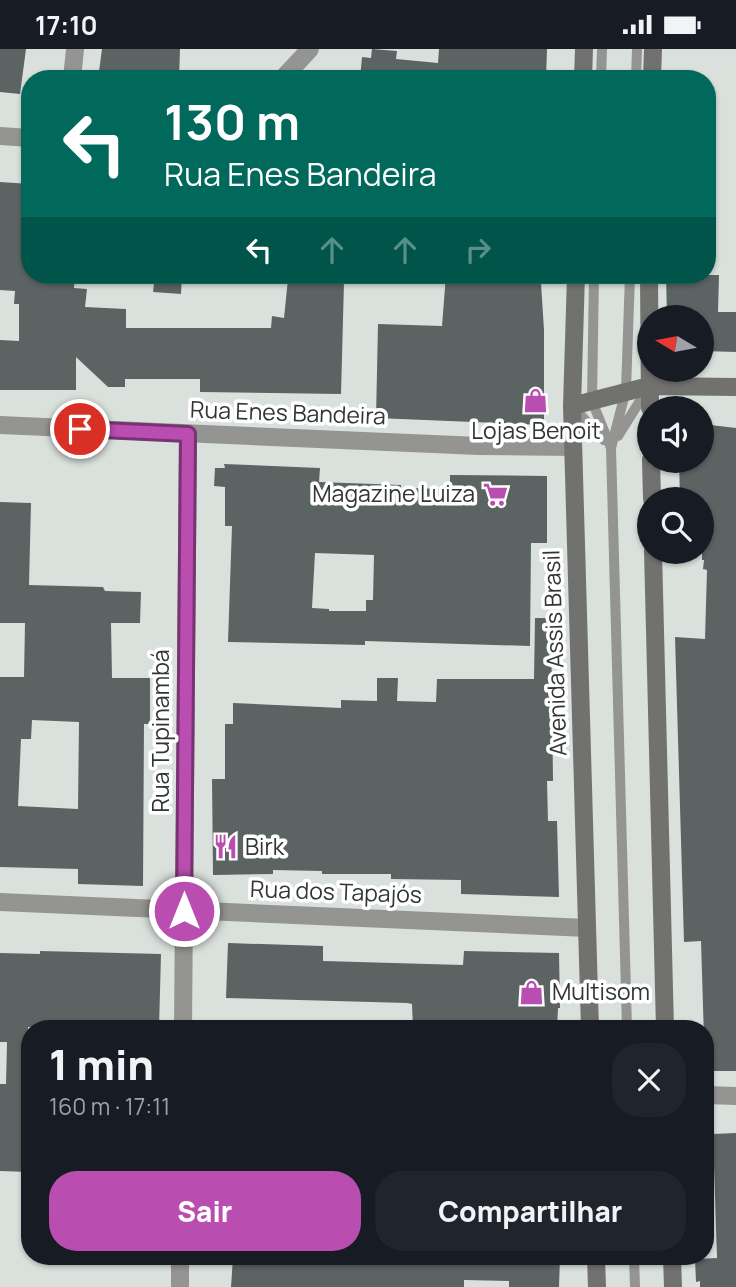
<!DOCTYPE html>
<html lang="pt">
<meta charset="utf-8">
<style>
:root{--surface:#171b24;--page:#20242c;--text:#f1f3f6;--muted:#9ea1a6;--accent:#b94eb0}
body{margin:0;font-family:Manrope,sans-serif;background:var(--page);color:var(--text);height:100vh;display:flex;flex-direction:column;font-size:26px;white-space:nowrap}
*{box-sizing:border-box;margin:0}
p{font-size:23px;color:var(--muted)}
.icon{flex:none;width:38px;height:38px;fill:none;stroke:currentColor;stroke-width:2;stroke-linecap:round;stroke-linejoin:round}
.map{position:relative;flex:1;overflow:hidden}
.sheet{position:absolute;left:21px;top:971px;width:693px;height:245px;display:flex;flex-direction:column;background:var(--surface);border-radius:28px;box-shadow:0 2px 5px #0004}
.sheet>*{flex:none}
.banner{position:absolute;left:21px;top:21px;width:695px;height:214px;border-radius:28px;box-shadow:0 2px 5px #0004;background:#00695c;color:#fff;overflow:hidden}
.needle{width:46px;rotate:280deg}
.fabs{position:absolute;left:637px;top:256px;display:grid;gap:14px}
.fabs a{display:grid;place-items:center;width:77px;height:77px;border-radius:50%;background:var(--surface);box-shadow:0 2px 5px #0004;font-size:35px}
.pin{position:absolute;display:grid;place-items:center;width:60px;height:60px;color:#fff;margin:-30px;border:4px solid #fff;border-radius:50%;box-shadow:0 2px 7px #0007}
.me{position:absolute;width:77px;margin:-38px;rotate:0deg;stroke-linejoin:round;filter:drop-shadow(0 0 5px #0008)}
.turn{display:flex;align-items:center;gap:24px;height:147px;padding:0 28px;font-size:32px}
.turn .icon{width:91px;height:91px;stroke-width:2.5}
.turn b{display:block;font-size:49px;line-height:60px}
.lanes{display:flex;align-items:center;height:66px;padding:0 28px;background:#0003;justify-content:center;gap:35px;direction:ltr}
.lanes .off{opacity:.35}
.round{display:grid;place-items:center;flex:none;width:74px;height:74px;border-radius:28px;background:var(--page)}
.summary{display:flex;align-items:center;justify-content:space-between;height:119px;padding:0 28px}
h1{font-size:42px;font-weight:800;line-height:52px}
.cta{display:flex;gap:14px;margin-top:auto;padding:14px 28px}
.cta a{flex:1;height:80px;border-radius:28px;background:var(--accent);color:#fff;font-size:28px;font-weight:800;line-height:80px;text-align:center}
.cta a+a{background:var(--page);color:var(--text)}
.status{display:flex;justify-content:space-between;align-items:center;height:49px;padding:0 35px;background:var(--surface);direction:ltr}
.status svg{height:19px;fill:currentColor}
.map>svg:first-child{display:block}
</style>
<div class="status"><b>17:10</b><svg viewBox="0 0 49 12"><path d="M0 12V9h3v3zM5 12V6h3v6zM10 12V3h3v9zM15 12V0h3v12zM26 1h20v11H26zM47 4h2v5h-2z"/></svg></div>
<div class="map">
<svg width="736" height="1238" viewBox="0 0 736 1238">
<rect width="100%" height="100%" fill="#dae1dd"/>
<path fill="#5c6363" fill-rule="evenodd" d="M0,0H26L20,45L0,43Z
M102,0H180L179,30H98Z
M372,0L397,2L396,10L438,14L439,0H547L546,30H360L362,8L371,9Z
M0,133L30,135V226H75L74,239L87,240L85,258L126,260V279H271L272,267L284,269L288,230L344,233L341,345L200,343V330H125V338H108L76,308V341H0V291L19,292V255H14L15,242L0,241Z
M155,226H182L181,245L153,243Z
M446,226H538V234H541L544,281V376L376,369L378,275L442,277Z
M666,226H719L718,263H736V303L702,302V268H667Z
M702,375L736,379V1022H705L701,892L684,893L675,588L705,590L707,521L703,520L704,511H702V450H680L679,411H702Z
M224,415L320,419L319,433L401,436V439L450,440V426L547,427V494H531L530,597L365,592V596L228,593L232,477H225V438L214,437L215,419H225ZM315,504L374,506L373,551H366V562H329V560L312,559Z
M0,453L31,454L29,536L103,538L105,542L141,543L140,574H111L112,629H150V675H144L143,837L78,835V820L0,818V628H24L25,574H0ZM32,671L79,673L78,760L18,757L21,690H31Z
M535,569H551L553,732H547L548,772H557L559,848L461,845V831L391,830V825H322V822L273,821V825L213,826L212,730H225V675H233V654L341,659V651L377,652V629H398L397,652L436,653L437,630H534Z
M228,894L323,897V912L463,916L464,902L559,904L560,959H558L557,980H413L412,955L407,954L226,949Z
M40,902L161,905L159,980L28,978L30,1123L0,1122V1035H6L7,993H0V904L40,905Z
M736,1084V1238H700V1232L696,1233L695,1210L717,1209L713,1085Z
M233,1208H560L559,1238H509V1232L464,1231V1238H231Z"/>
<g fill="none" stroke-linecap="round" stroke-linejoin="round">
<path stroke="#949593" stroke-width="10" d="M601,30L602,0
M636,30L637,0
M594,226L592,352L611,399
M572,357L604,391
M618,387L648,339
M627,980L611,399L626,341L630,226
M634,1208L635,1238"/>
<path stroke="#949593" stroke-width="18" d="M0,853L587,879
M183,980L188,385
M705,1046L736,1047
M180,1238V1208"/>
<path stroke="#949593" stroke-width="18" d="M72,30L75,0
M282,30L310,0
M0,87L30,89
M0,376L479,397L573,398"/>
<path stroke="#71726f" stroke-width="18" d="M583,30L584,0
M652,30L653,0
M576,226L572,357L590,980
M649,226L650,359
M572,357L649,337L736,338
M651,411L652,450
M653,502L665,980
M596,1208L597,1238
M672,1208L673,1238"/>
</g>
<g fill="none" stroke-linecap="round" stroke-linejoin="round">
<defs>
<path id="route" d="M80,380L188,385L184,862"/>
</defs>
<use href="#route" stroke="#783372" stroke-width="18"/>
<use href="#route" stroke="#b94eb0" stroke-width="12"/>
</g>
<defs>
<symbol id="shop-bare" viewBox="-9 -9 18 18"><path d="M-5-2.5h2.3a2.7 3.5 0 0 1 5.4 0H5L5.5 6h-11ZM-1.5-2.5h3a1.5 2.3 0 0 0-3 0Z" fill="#b94eb0" stroke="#fff" stroke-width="2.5" paint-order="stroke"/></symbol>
<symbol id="supermarket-bare" viewBox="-9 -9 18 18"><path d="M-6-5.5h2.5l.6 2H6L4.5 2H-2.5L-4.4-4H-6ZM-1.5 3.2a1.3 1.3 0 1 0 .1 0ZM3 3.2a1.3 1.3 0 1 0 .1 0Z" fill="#b94eb0" stroke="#fff" stroke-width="2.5" paint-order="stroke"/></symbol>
<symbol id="restaurant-bare" viewBox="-9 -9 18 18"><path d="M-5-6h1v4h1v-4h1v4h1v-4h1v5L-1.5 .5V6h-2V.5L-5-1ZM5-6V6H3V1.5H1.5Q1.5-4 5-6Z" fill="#b94eb0" stroke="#fff" stroke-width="2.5" paint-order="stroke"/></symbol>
</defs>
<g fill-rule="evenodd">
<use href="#shop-bare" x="518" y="334" width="35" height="35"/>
<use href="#supermarket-bare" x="478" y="428" width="35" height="35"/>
<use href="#restaurant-bare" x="208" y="780" width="35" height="35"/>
<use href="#shop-bare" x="514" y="926" width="35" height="35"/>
</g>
<g text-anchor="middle" stroke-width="7" stroke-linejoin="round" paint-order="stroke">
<g font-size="23" fill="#333534" stroke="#fff">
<text transform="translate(288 364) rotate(2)" y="8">Rua Enes Bandeira</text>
<text transform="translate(555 604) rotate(-92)" y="8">Avenida Assis Brasil</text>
<text transform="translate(161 682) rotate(-90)" y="8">Rua Tupinambá</text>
<text transform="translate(336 843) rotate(2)" y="8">Rua dos Tapajós</text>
</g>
<g font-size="23" fill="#333534" stroke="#fff" text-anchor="start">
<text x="536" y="390" text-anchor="middle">Lojas Benoit</text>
<text x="475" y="453" text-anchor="end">Magazine Luiza</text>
<text x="245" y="806">Birk</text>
<text x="552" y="951">Multisom</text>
</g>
</g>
</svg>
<div class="fabs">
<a><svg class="needle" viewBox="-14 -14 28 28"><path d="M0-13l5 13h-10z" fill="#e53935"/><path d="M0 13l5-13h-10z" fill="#9ea1a6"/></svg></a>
<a><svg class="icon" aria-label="sound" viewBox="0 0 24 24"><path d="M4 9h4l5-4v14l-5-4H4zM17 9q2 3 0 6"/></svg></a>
<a><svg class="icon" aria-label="search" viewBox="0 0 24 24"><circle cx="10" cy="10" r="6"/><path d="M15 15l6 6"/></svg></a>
</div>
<div class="pin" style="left:80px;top:380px;background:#d93025"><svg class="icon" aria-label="arrive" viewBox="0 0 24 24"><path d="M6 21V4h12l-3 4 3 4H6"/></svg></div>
<svg class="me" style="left:184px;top:862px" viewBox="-20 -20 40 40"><circle r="17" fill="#b94eb0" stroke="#fff" stroke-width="3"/><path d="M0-11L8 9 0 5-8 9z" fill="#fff"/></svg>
<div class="banner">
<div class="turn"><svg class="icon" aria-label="left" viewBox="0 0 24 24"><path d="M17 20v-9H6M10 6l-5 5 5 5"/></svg><div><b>130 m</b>Rua Enes Bandeira</div></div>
<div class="lanes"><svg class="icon" aria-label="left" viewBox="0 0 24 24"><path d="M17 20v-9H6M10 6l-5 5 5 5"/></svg><svg class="icon off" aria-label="ahead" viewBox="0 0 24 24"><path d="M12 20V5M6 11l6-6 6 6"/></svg><svg class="icon off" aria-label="ahead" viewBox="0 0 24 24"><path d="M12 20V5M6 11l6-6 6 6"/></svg><svg class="icon off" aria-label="right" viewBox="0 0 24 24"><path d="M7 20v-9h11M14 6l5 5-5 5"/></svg></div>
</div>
<section class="sheet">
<div class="summary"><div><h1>1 min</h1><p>160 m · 17:11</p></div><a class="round"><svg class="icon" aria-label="close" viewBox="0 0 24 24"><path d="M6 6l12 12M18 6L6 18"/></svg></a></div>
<div class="cta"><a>Sair</a><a>Compartilhar</a></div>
</section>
</div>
